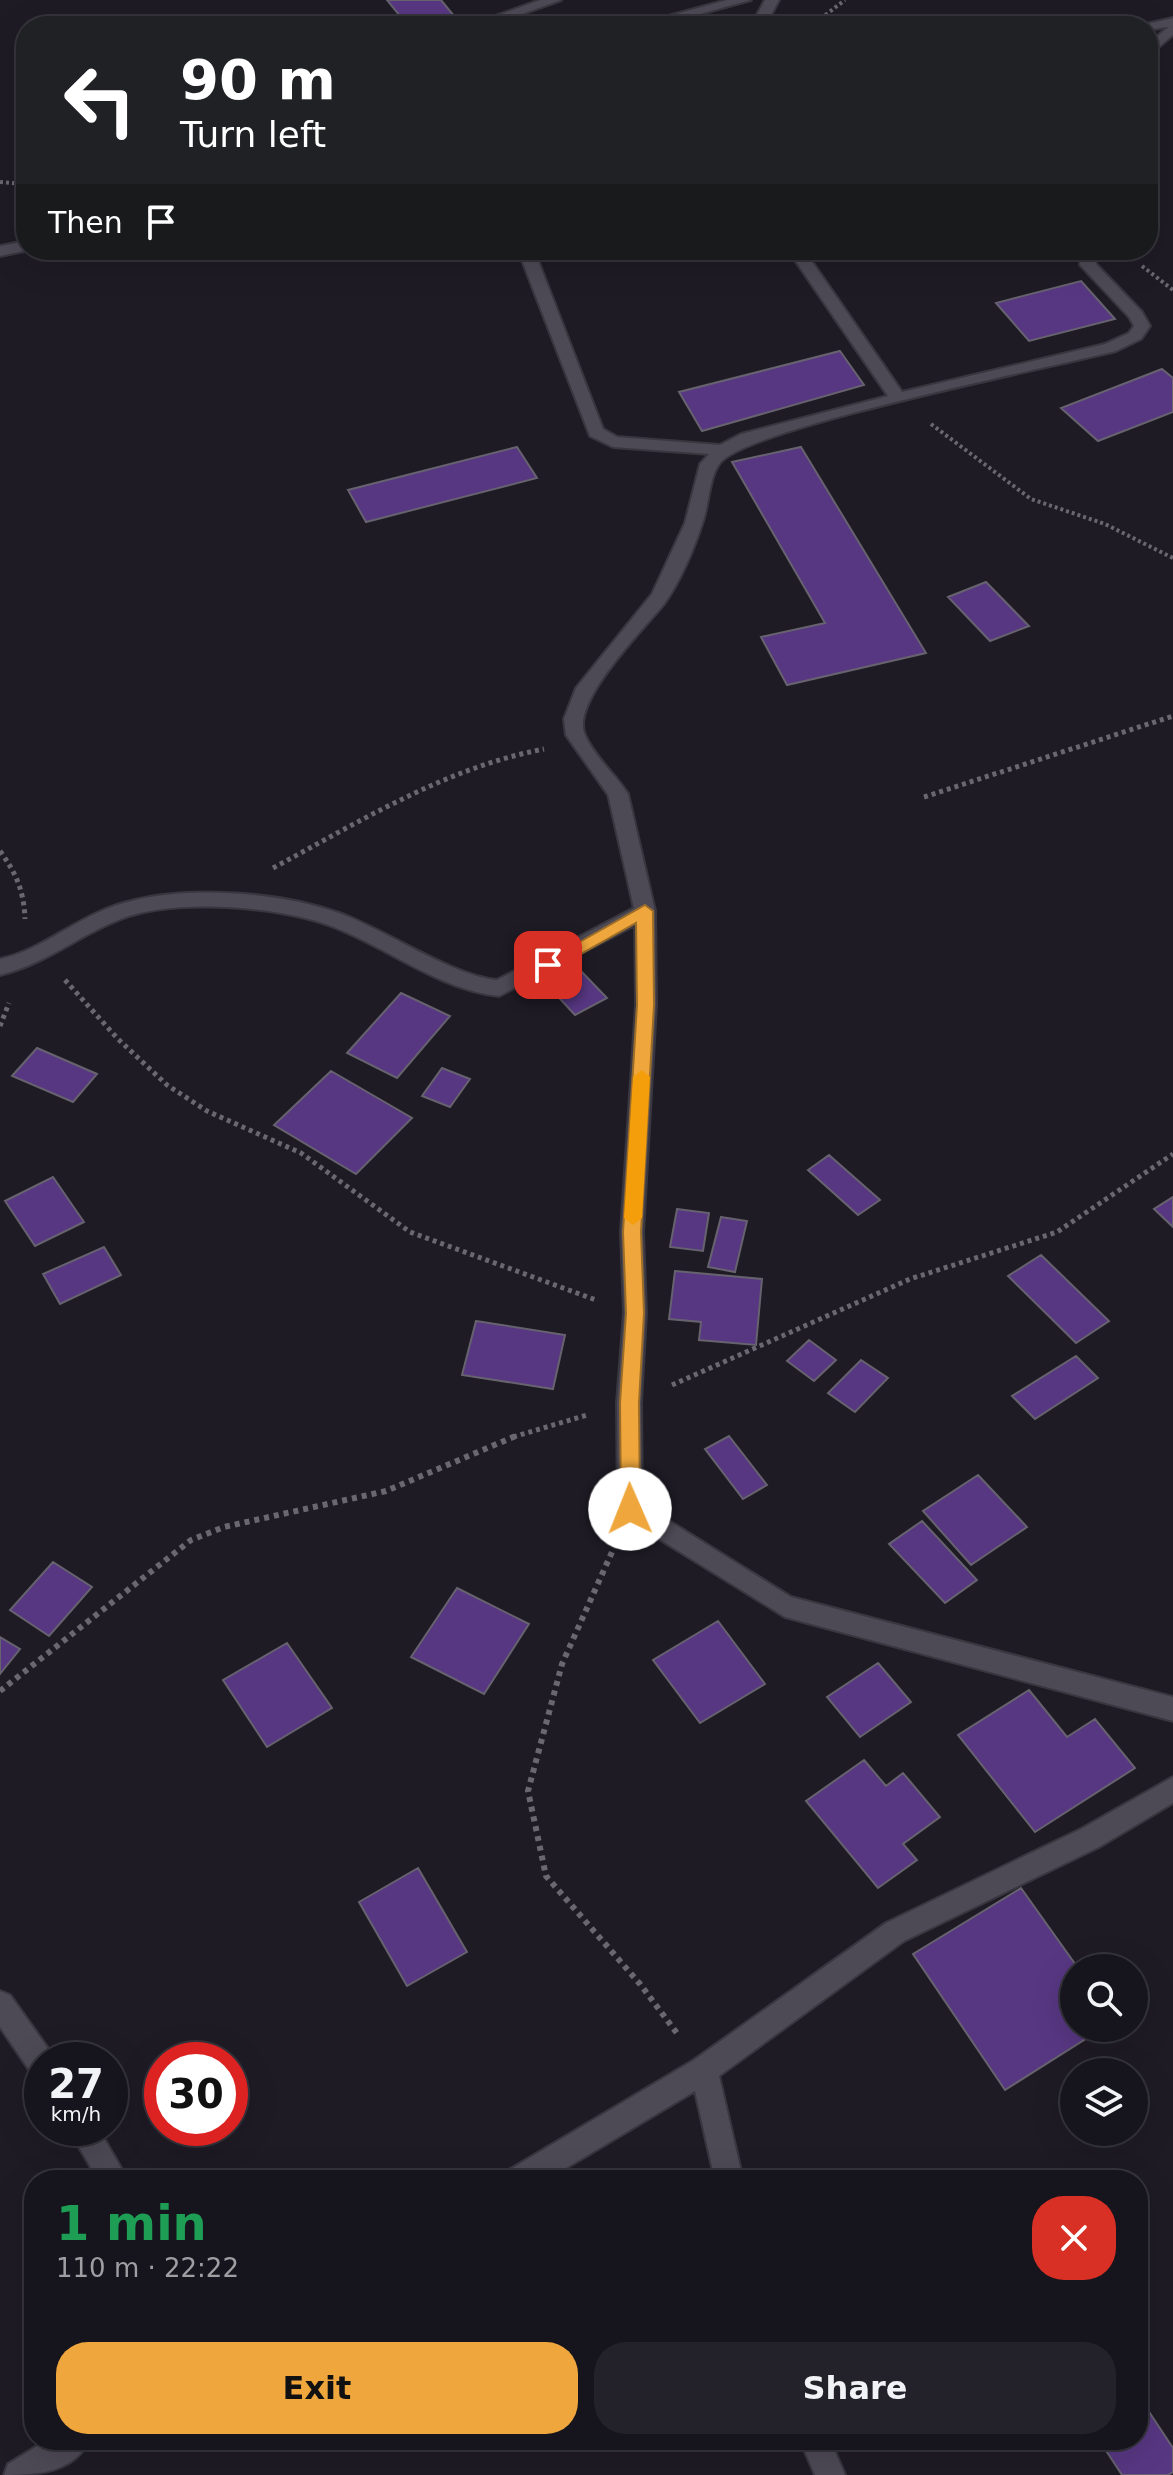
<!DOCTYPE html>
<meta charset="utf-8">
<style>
:root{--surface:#16141c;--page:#232129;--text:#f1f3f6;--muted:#9e9ea3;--line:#35333b;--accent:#efa73d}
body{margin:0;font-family:"DejaVu Sans",sans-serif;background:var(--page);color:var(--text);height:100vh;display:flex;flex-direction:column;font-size:30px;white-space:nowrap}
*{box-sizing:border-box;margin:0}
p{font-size:26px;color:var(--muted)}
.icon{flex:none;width:44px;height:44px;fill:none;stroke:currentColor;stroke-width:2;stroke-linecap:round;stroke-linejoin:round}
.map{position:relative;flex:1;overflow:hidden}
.sheet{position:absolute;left:24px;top:2170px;width:1124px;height:280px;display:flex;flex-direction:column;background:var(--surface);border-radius:32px;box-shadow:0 8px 32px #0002,0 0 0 2px var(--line)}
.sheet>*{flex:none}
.hud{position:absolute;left:16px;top:16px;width:1142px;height:244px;border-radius:32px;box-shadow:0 8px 32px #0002,0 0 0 2px var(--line);background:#202124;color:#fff;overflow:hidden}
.fabs{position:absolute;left:1060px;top:1954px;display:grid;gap:16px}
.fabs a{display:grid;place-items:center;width:88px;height:88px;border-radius:50%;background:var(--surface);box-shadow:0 8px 32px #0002,0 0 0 2px var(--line);font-size:40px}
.speed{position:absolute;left:24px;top:2042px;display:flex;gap:16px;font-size:40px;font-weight:700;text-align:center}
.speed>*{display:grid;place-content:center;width:104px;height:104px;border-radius:50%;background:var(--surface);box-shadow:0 8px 32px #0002,0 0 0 2px var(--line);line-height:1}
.speed small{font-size:20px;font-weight:400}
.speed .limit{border:12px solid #d22;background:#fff;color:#111}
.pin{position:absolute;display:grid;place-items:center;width:68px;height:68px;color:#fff;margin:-34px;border-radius:16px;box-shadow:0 4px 12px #0006}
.me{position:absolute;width:88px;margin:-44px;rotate:359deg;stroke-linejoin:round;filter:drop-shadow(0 0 6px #0008)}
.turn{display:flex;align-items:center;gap:28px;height:168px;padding:0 32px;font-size:36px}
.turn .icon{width:104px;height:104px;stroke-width:2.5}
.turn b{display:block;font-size:56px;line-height:68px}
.then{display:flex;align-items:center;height:76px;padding:0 32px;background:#0003;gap:16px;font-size:30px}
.round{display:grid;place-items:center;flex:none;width:84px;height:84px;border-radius:32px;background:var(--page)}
.headline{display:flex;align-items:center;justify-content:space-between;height:136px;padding:0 32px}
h1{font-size:48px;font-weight:700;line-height:60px;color:#1e9e55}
.action{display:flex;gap:16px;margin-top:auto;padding:16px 32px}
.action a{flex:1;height:92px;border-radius:32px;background:var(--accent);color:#111;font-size:32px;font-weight:700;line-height:92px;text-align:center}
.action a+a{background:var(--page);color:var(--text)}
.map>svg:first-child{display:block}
</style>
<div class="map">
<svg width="1173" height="2475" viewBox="0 0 1173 2475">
<rect width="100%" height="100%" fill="#1e1b25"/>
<path fill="#573782" stroke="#66626e" stroke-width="2" d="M387,0H441L459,22L408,26Z
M1081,281L1115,319L1029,341L996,303Z
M840,351L864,385L702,431L679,392Z
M1162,369L1173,378V412L1098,441L1061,408Z
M517,447L537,478L366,522L348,490Z
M801,447L926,653L787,685L761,637L825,623L732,462Z
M986,582L1029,626L990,641L948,597Z
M580,970L607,998L575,1015L548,986Z
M401,993L450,1016L397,1078L347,1053Z
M37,1048L97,1074L73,1102L12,1076Z
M442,1068L470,1079L450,1107L422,1096Z
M331,1071L412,1118L356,1174L274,1125Z
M829,1155L880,1200L858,1215L808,1170Z
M53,1177L84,1222L35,1246L5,1201Z
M1173,1197V1227L1154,1209Z
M677,1209L709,1213L703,1251L670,1247Z
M721,1217L747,1221L735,1272L708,1267Z
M104,1247L121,1275L60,1304L43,1274Z
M1041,1255L1109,1321L1076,1343L1008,1276Z
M675,1271L762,1279L756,1345L699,1340L701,1322L669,1319Z
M476,1321L565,1335L553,1389L462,1375Z
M809,1340L836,1360L814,1381L787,1361Z
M1076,1356L1098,1378L1035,1419L1012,1396Z
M861,1360L888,1378L855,1412L828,1393Z
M729,1436L767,1485L743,1499L705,1449Z
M978,1475L1027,1527L971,1565L923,1511Z
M922,1521L977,1580L945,1603L889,1544Z
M53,1562L92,1587L49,1636L10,1610Z
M457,1588L529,1624L484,1694L411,1657Z
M718,1621L765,1684L700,1723L653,1660Z
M0,1637L20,1649L0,1674Z
M287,1643L332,1708L267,1747L223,1680Z
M878,1663L911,1702L860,1737L827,1697Z
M1029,1690L1067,1737L1095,1719L1135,1768L1035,1832L958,1735Z
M864,1760L886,1786L903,1773L940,1817L903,1844L917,1860L878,1888L806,1801Z
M418,1868L467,1952L407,1986L359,1902Z
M1021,1888L1078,1968H1074V2028H1103L1005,2090L913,1954Z
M1138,2395L1173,2448V2472L1168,2475H1122L1099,2440H1138Z"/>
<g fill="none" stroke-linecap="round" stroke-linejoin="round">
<defs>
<path id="service" d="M540,0H561L489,26H468Z
M727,0H751L656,26H632Z
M765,0H779L765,26H751Z
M1173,23V35L1148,56V44Z
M518,250H534L603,429L617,437L720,445L741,434L888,396L788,250H804L902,392L1105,344L1129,333L1134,326L1129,317L1080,265L1081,250H1097L1096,264L1142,312L1150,326L1141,339L1116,351C1053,367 747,428 720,463C709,477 709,504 703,521C695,547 680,582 664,604C644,629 570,702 585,735C594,756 615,774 628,794L618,801L611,799L566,735L564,719L576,688L652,594L685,523L700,464L709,454L613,447L590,436Z"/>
<path id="minor" d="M1173,18V26L1148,30V26H1138Z
M26,241L29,250L0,256V246Z
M618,787L628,794L655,911L656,1005L643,1232L646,1313L641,1403L642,1504L791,1597L1173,1697V1721L785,1617L622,1516L618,1509L617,1403L624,1313L621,1232L636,1005L635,925L499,996C439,990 387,947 331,926C279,906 174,898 121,919C77,936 48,963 0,975V959C37,951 65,927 99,912C164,882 273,890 339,913C386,930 452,976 497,980L634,908L608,794Z
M1173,1777V1803L1099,1847L904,1941L719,2076L743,2180H715L695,2091L546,2180H505L509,2170L694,2060L886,1923L1081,1829Z
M0,1991L10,1995L52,2054L54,2060H42V2078L32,2074L0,2027Z
M68,2128H98L128,2180H98Z
M47,2440H89C75,2473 35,2475 4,2475L8,2464Z
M800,2440H830L845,2475H815Z"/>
</defs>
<use href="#service" stroke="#38363e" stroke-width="4"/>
<use href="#minor" stroke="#38363e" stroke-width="4"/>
<path stroke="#6a6770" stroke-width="4" stroke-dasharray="3 3" stroke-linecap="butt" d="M811,26L845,0
M0,182L26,184
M1142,266L1173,290
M931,424L1031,499L1105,524L1173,558"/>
<path stroke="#6a6770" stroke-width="5" stroke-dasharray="4 4" stroke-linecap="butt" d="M924,797L1173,716
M0,851C16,873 24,891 25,919
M273,868C361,821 445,768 544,749
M65,980L118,1039L167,1085L207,1111L301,1153L410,1232L596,1300
M0,1026L9,1003
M672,1385L910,1279L1057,1232L1173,1154
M513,1437L587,1415"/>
<path stroke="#6a6770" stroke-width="6" stroke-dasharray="5 5" stroke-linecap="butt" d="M616,1543L562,1664L528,1791L546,1876L640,1984L679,2036
M0,1691L191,1540L224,1527L386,1491L518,1435"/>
<use href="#service" fill="#4d4955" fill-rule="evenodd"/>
<use href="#minor" fill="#4d4955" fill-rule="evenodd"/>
</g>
<path fill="#efa73d" stroke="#9b6d28" stroke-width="2" d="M645,905L653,911L654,1005L641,1232L644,1313L639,1403L640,1509L630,1518L621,1509L620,1403L626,1313L623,1232L637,1005L636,923L554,969L548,971L539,965Z"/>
<path fill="#f59e0b" d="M642,1070L650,1077L642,1218L633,1225L624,1218L633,1077Z"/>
</svg>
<div class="fabs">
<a><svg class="icon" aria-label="search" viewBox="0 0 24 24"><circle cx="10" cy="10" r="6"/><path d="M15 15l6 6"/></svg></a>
<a><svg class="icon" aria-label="layers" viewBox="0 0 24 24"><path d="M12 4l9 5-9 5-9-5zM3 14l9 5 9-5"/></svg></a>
</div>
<div class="speed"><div>27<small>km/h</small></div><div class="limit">30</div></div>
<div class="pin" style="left:548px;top:965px;background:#d93025"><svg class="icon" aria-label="arrive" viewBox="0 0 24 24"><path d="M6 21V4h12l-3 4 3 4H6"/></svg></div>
<svg class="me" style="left:630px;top:1509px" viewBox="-20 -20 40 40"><circle r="19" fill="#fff"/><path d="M0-13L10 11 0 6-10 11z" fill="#efa73d"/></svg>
<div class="hud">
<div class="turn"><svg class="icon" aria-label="left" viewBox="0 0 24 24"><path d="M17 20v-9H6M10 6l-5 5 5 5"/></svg><div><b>90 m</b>Turn left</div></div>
<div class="then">Then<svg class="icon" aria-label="arrive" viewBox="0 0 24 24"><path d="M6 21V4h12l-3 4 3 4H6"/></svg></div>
</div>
<section class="sheet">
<div class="headline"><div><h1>1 min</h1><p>110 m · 22:22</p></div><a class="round" style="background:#d93025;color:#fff"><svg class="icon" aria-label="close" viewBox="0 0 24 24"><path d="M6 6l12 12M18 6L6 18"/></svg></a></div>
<div class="action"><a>Exit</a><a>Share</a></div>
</section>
</div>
